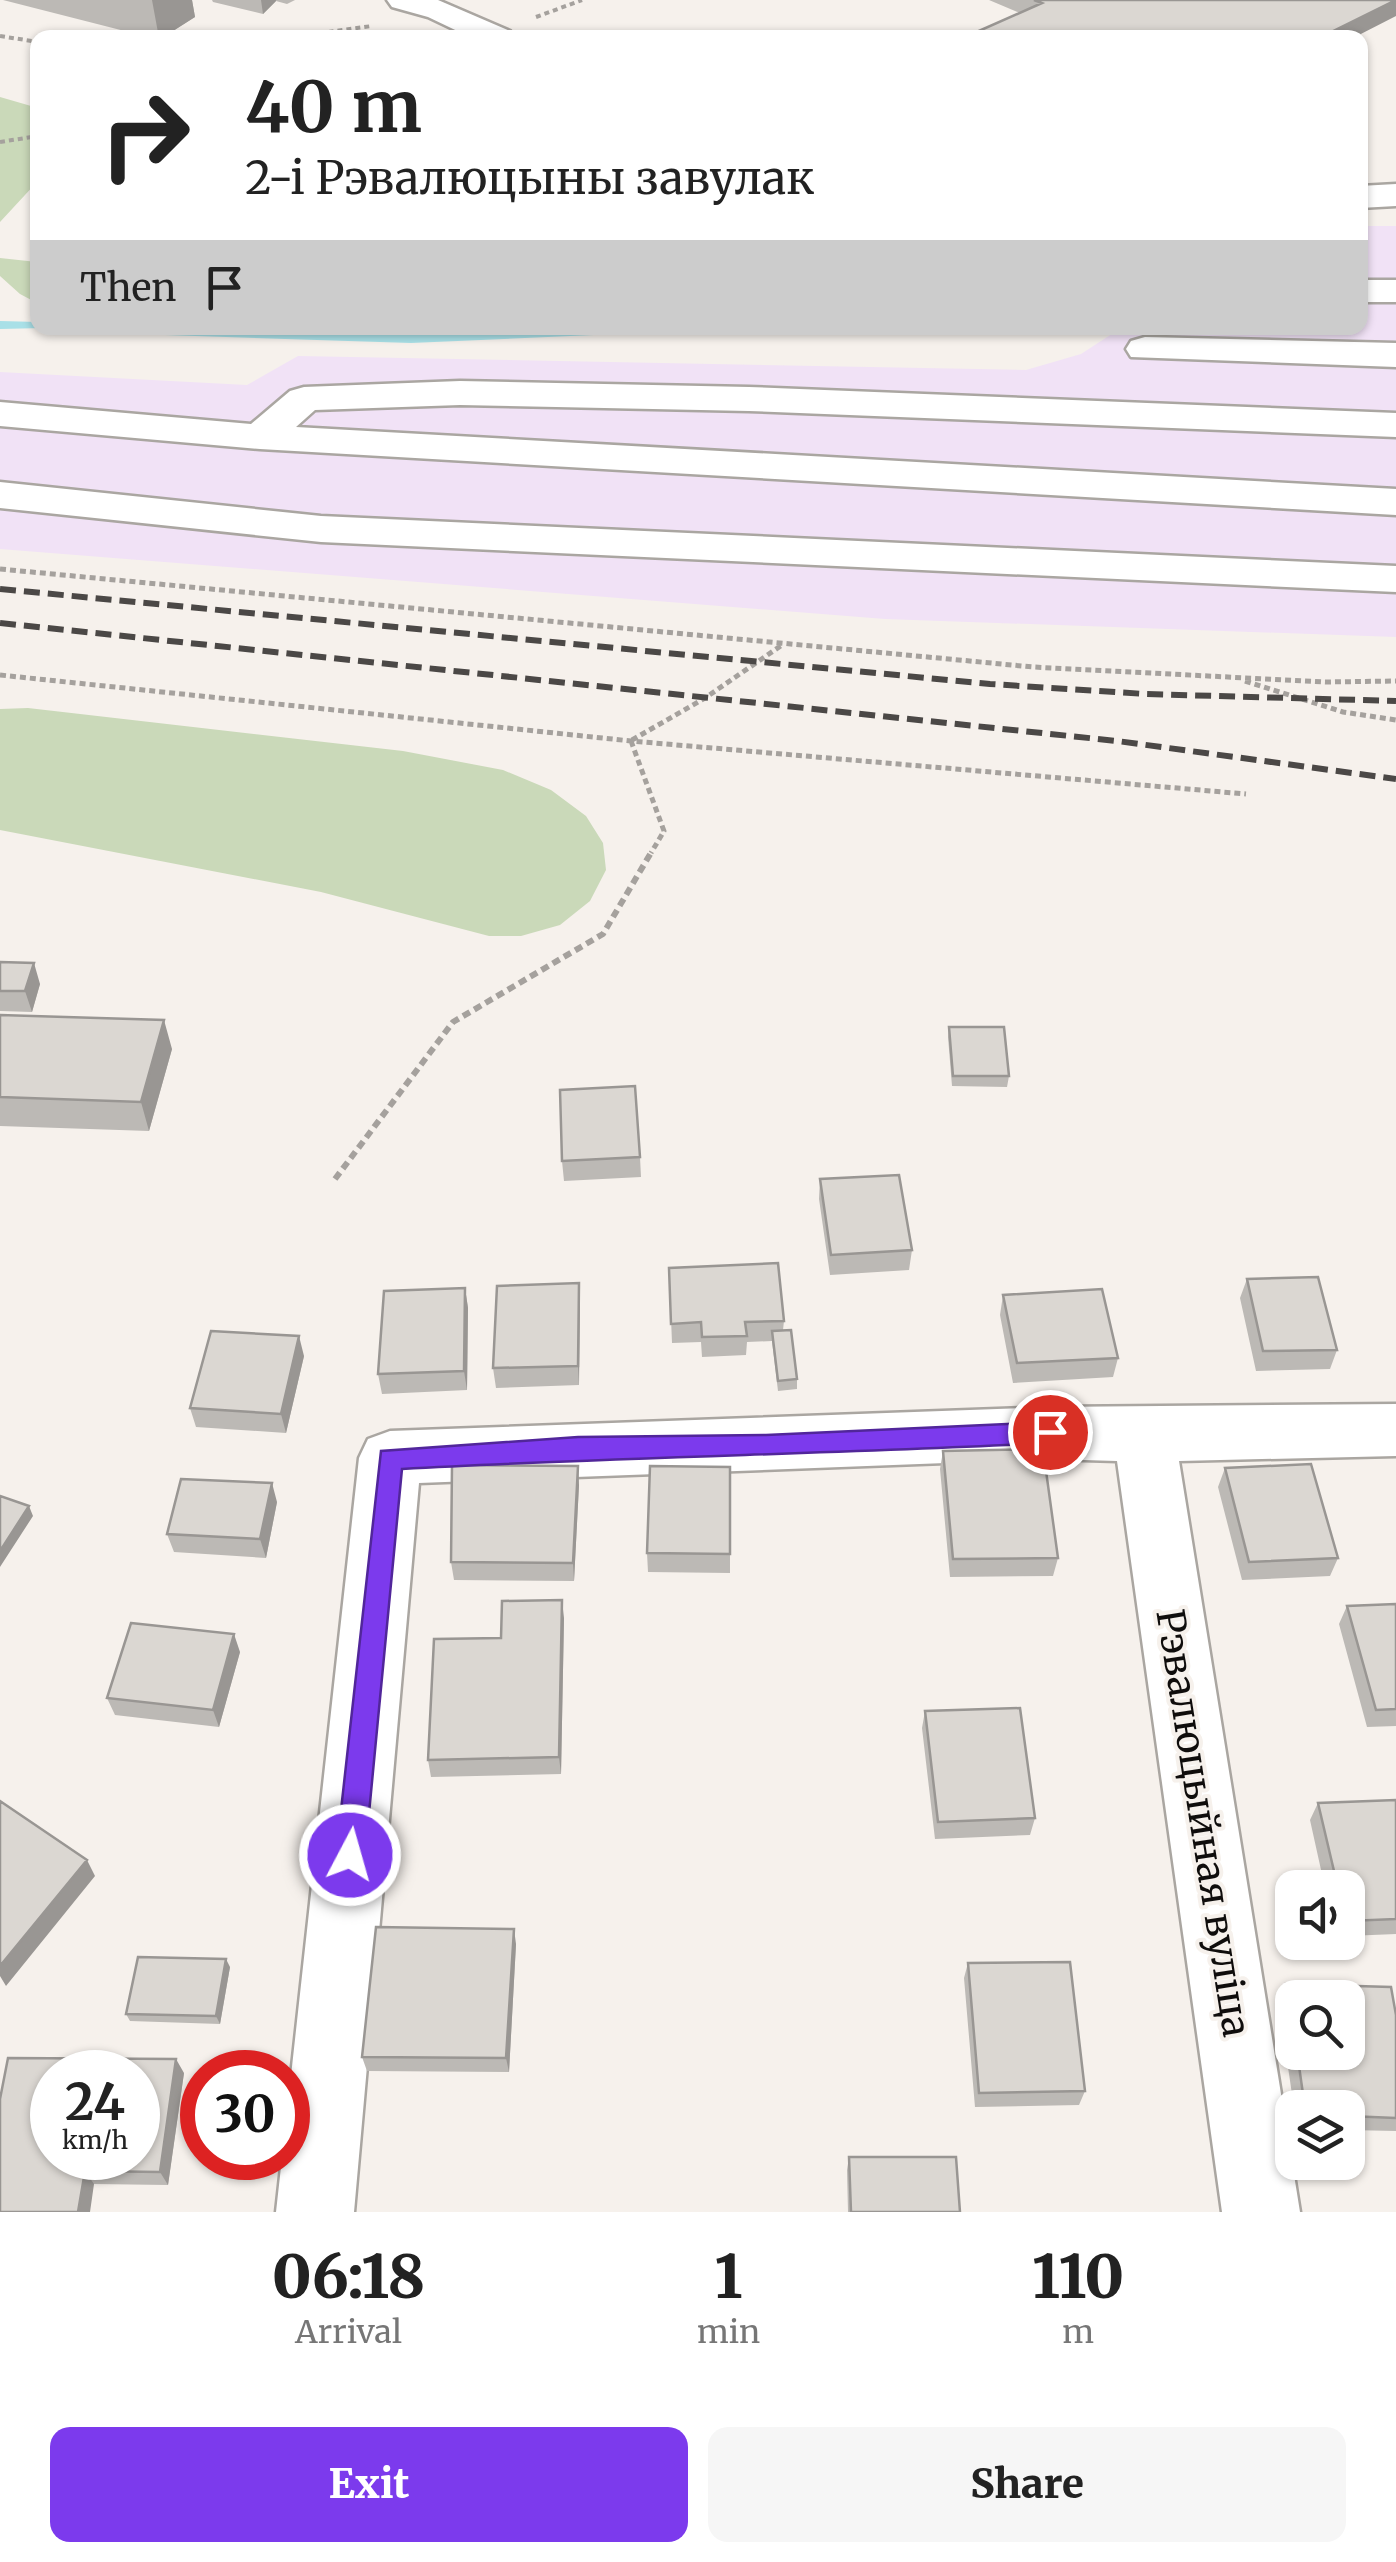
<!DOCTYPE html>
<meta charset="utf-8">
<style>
:root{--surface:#fff;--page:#f6f6f6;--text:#222;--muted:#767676;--accent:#7c3aed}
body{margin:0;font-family:Merriweather,serif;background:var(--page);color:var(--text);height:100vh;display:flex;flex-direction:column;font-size:38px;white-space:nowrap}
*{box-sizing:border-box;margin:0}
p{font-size:32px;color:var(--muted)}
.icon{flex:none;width:55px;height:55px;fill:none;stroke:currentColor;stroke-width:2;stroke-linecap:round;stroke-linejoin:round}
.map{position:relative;height:2212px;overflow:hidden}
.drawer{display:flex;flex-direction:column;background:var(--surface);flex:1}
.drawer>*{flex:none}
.guide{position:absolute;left:30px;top:30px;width:1338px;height:305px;border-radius:20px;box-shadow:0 2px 8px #0004;background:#fff;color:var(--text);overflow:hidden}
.fabs{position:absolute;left:1275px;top:1870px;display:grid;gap:20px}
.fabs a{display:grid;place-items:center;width:90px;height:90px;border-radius:20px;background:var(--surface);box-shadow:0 2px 8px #0004;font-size:50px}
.speed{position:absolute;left:30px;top:2050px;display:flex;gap:20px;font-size:50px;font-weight:700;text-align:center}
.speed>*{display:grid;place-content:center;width:130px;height:130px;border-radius:50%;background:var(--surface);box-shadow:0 2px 8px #0004;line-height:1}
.speed small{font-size:25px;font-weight:400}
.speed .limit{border:15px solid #d22;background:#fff;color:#111}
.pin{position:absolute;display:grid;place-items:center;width:85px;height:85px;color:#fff;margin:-42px;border:5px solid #fff;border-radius:50%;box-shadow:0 2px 10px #0007}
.me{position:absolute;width:110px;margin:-55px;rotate:6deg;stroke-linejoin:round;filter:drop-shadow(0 0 8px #0008)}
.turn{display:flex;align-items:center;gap:35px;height:210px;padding:0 50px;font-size:45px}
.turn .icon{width:130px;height:130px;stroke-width:2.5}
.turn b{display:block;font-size:70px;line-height:85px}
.then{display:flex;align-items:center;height:95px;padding:0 50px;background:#0003;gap:20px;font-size:38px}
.eta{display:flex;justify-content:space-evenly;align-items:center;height:170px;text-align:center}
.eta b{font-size:60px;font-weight:800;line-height:70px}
.cta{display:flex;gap:20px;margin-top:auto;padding:20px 50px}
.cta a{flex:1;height:115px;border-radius:20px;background:var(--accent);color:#fff;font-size:40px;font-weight:800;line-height:115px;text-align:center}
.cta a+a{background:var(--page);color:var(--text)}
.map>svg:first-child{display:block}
</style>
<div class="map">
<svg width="1396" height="2212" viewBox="0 0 1396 2212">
<rect width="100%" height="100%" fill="#f6f1ec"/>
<path fill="#f1e2f6" d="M1360,226H1396V637L885,619L0,549V372L247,385L298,356L1026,370L1081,354L1121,328H1360Z"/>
<path fill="#cad9b9" d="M0,97L38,108L37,182L0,222Z
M0,258L37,262V303L20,294L0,276Z
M28,708L403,751L503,770L551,790L586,816L603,843L606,870L590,901L560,925L521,936H489L321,892L0,830V709Z"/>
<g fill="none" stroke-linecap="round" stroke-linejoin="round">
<path fill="#a9e0e7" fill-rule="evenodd" d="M0,321L38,322V328H43L0,329Z
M68,328C181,320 296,335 410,335C496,335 583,322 668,328L662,332L411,343L74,332Z"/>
<defs>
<path id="minor" d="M387,0H438L510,31L515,38H472L428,17L392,7Z
M1396,184V206L1360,208V186Z
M1360,280H1396V302H1360Z
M1145,337L1396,343V367L1131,357L1126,349L1131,341Z
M460,381L749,387L1396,413V437L749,411L460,405L315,410L296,427L1396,489V515L260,449L0,426V402L251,424L290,391L304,387Z
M0,482L321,516L1396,566V592L321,542L0,508Z
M1396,1404V1456L1179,1461L1300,2212H1222L1117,1461L1050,1459L419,1483L354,2212H276L282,2158H288V2103L359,1458L368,1439L390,1431L1050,1407Z"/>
</defs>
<use href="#minor" stroke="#aaa6a1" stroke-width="5"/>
<path stroke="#a5a19d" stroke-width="4" stroke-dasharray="5 4" stroke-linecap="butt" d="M536,17L582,0
M0,36L38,42
M284,38L372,26
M0,142L38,136"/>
<path stroke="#a5a19d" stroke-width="5" stroke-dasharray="6 4" stroke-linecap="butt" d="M0,569L1033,667L1325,682L1396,681
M0,675L631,741L1246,794
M1245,681L1343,712L1396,720
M632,740L705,698L782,645
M631,741L664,831L651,853"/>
<path stroke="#a5a19d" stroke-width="6" stroke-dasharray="8 5" stroke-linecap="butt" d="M335,1179L453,1022L603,934L652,851"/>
<use href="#minor" fill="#fff" fill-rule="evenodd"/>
<path stroke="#4b4846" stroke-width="6" stroke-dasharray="16 8" stroke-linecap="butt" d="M0,589L990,684L1145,694L1396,701
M0,623L1117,741L1396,779"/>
</g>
<path fill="#bcb9b5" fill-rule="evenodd" d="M3,0H192L195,17L162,38H152Z
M212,0H295L287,4L276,1L263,14L213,2Z
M989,0H1396L1020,13Z
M0,962L40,984L32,1012L0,1011Z
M0,1015L172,1049L149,1131L0,1126Z
M949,1027L1009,1076L1007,1087L952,1086L948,1037Z
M640,1157L641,1177L564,1181L562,1161Z
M820,1179L912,1250L909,1270L830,1275L819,1199Z
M669,1268L784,1321L783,1330L797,1379V1389L778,1391L772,1341L747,1342L746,1355L702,1357L701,1342L672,1343Z
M1247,1279L1337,1350L1330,1369L1256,1371L1240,1298Z
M579,1283V1385L496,1388L493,1368Z
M465,1288L468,1308L467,1390L382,1394L378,1374Z
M1003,1295L1118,1358L1113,1377L1013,1383L1000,1315Z
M304,1356L286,1433L196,1427L190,1408Z
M943,1451L1058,1558L1053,1576L950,1577L940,1469Z
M730,1467V1573L648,1572L647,1553Z
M1225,1468L1338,1558L1330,1576L1242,1580L1218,1487Z
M579,1485L574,1581L454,1580L451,1562Z
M277,1502L266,1558L174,1552L167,1534Z
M1396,1604V1726L1367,1727L1339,1624L1347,1606Z
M564,1618L561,1774L431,1777L428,1760L501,1638Z
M240,1652L219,1727L115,1715L107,1698Z
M925,1711L1035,1818L1030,1835L935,1839L922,1728Z
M1396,1800V1934L1348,1936V1888H1325L1310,1820L1318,1803Z
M516,1944L509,2072L367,2071L362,2057Z
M968,1963L1085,2091L1079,2105L975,2107L964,1978Z
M230,1967L220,2024L130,2021L126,2014Z
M1286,1984L1396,2015V2131L1348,2130V2108H1294L1278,1999ZM1292,1998L1348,2052H1292Z
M184,2073L168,2185L94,2184L0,2212Z
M849,2157L960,2212H848L847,2170Z"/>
<path fill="#999693" d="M152,0H192L195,17L162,38H159Z
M261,0H276V1L263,14Z
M1396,0V16L1353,38H1319Z
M34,963L40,984L32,1012L25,991Z
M164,1020L172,1049L149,1131L141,1102Z
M579,1283L580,1303L579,1385L578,1366Z
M465,1288L468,1308L467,1390L464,1371Z
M299,1336L304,1356L286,1433L281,1414Z
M578,1466L579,1485L574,1581L573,1563Z
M272,1483L277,1502L266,1558L260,1539Z
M29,1506L33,1516L0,1567V1551Z
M562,1600L564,1618L561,1774L559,1757Z
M234,1634L240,1652L219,1727L213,1710Z
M87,1860L95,1876L6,1986L0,1976V1966Z
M514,1929L516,1944L509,2072L506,2058Z
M226,1959L230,1967L220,2024L216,2016Z
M176,2059L184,2073L168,2185L160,2172Z
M85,2171L94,2184L90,2212H78Z"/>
<path fill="#dbd7d2" stroke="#999693" stroke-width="2.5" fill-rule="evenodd" d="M1034,0H1396L1319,38H963L1042,3Z
M0,962L34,963L25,991H0Z
M0,1015L164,1020L141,1102L0,1097Z
M949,1027H1004L1009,1076H953Z
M635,1086L640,1157L562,1161L560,1090Z
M899,1175L912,1250L831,1255L820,1179Z
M778,1263L784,1321L745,1322L747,1336L702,1337L701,1322L671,1324L669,1268Z
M1318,1277L1337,1350L1263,1351L1247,1279Z
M579,1283L578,1366L493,1368L497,1286Z
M465,1288L464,1371L378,1374L384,1291Z
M1102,1289L1118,1358L1017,1363L1003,1295Z
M791,1330L797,1379L778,1381L772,1331Z
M211,1331L299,1336L281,1414L190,1408Z
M1043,1449L1058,1558L953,1559L943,1451Z
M1311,1464L1338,1558L1249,1562L1225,1468Z
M452,1465L578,1466L573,1563L451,1562Z
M650,1466L730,1467V1554L647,1553Z
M181,1479L272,1483L260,1539L167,1534Z
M0,1496L29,1506L0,1551Z
M562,1600L559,1757L428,1760L434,1639L501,1638L502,1601Z
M1396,1604V1709L1376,1710L1347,1606Z
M131,1623L234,1634L213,1710L107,1698Z
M1020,1708L1035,1818L938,1822L925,1711Z
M1396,1800V1919L1348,1921V1888H1338L1318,1803Z
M0,1801L87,1860L0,1966Z
M376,1927L514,1929L506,2058L362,2057Z
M138,1957L226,1959L216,2016L126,2014Z
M1070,1962L1085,2091L979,2093L968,1963Z
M1286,1984L1391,1987L1396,2015V2118L1348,2116V2108H1305L1297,2052H1348V1998H1292V2025Z
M8,2058L176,2059L160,2172L85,2171L78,2212H0V2099ZM52,2072H138V2158H52Z
M849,2157H956L960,2212H851Z"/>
<path fill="#7c3aed" stroke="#51269a" stroke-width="2.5" d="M1050,1422L1059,1425L1063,1432L1059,1440L1050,1443C834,1454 618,1457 402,1469L365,1855L361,1865L350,1869L340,1865L336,1855L381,1451L578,1437L766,1435Z"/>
<g text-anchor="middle" stroke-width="8" stroke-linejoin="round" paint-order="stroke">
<g font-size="38" fill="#0f0d0c" stroke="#f6f1ec">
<text transform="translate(1203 1823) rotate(81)" y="13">Рэвалюцыйная вуліца</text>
</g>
</g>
</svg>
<div class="fabs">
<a><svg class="icon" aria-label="sound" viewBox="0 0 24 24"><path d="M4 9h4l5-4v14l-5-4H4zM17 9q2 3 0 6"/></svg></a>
<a><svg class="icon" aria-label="search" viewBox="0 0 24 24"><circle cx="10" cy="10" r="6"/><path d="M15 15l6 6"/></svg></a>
<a><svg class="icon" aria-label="layers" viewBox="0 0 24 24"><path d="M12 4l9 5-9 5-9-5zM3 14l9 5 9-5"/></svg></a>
</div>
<div class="speed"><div>24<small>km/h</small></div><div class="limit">30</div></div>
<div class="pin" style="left:1050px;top:1432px;background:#d93025"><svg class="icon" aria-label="arrive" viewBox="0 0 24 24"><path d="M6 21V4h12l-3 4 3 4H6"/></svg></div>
<svg class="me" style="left:350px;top:1855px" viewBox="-20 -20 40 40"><circle r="17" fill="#7c3aed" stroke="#fff" stroke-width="3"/><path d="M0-11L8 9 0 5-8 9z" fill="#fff"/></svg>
<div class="guide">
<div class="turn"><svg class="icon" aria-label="right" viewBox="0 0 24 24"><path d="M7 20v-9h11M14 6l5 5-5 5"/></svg><div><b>40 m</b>2-і Рэвалюцыны завулак</div></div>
<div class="then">Then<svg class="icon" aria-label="arrive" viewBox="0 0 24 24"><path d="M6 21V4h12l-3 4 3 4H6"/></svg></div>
</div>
</div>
<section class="drawer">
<div class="eta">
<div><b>06:18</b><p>Arrival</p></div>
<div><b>1</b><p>min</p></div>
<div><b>110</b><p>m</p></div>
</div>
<div class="cta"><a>Exit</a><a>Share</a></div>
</section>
